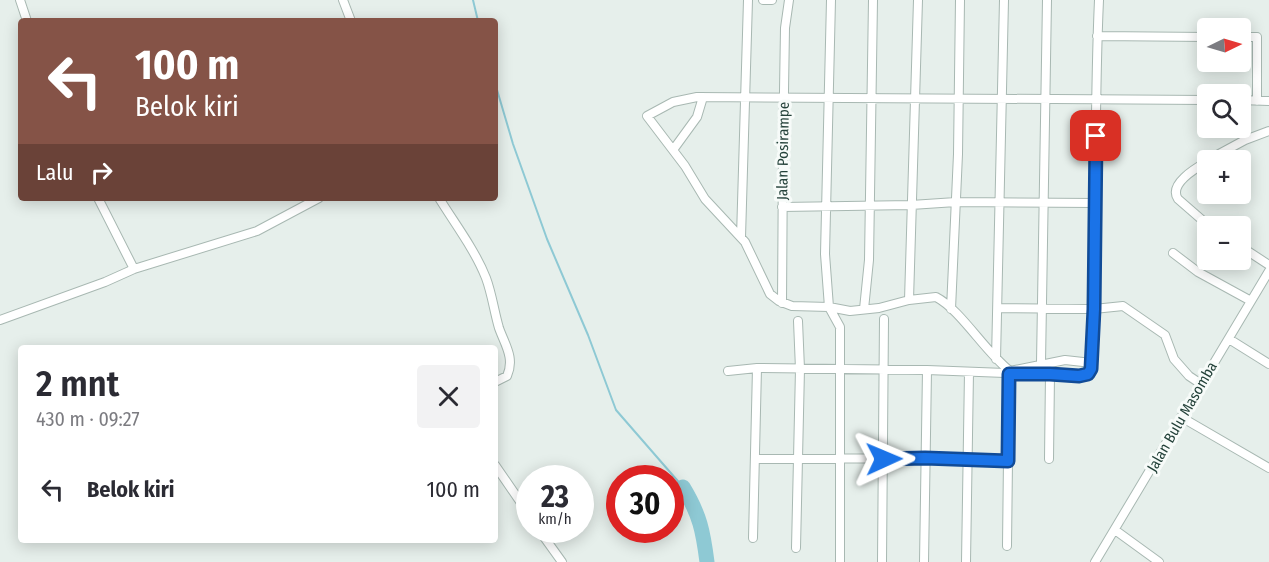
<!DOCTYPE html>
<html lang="id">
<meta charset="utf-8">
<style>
:root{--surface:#fff;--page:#f2f2f3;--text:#2b2b33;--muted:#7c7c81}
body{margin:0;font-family:"Fira Sans Condensed",sans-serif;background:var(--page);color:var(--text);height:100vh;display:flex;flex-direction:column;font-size:22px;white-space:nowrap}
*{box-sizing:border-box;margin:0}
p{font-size:20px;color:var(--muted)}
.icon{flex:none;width:33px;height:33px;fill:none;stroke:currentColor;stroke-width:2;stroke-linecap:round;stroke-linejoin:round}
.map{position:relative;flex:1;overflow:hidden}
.drawer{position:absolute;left:18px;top:345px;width:480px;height:198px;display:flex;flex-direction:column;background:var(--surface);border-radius:6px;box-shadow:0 3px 15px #0003}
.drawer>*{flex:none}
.hud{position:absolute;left:18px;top:18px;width:480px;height:183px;border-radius:6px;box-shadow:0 3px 15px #0003;background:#855347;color:#fff;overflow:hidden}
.needle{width:39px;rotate:85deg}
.fabs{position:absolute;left:1197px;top:18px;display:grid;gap:12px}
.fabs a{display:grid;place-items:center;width:54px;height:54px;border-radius:6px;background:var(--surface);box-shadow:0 3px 15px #0003;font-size:30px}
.speed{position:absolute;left:516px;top:465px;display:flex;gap:12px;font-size:30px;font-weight:700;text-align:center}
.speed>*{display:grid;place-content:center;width:78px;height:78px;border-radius:50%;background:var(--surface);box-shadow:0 3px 15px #0003;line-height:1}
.speed small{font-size:15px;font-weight:400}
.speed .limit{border:9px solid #d22;background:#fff;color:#111}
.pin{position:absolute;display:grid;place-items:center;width:51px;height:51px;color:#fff;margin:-26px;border-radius:12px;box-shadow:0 3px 9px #0006}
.me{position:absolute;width:66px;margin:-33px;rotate:89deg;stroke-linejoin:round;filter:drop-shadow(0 0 4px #0008)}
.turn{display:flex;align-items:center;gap:21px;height:126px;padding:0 18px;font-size:27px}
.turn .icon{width:78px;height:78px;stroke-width:2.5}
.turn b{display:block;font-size:42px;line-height:51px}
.then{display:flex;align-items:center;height:57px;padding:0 18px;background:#0003;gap:12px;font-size:22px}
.round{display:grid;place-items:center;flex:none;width:63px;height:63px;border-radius:6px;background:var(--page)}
.headline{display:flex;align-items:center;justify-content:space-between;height:102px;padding:0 18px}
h1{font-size:36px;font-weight:600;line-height:45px}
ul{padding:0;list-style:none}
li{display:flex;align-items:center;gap:18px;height:84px;padding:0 18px}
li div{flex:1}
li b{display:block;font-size:22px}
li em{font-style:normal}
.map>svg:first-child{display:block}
</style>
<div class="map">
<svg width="1269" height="562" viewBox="0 0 1269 562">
<rect width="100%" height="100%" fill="#e6efeb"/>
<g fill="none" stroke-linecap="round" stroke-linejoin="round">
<path stroke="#8ec9d4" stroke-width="2" d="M473,0L478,21
M495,83L513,144L547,239L588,335L616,410L683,487"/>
<path stroke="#8ec9d4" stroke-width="15" d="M683,487C700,515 703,531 707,562"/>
<defs>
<path id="minor" d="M20,0L27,21
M343,0L351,21
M763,0H772
M831,0L825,254L829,307L840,327V562
M1097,36L1208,37
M1240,37H1257V101
M1240,100L1269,101
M673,150L697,117L703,97
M1208,160L1245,140L1269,131
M1208,161C1196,168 1168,184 1178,199L1209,226
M98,198L134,269
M439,198C455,224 475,250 486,278C492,294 494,311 499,328C505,345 515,358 507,376L495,382
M782,207L911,205L956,202L1096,203
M741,237L748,0
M1240,246L1269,265
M1173,253L1198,272L1251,301
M909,300L918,0
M782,303L783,153L785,28L789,0
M998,308L1094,309L1123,306L1165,335L1174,359L1189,376L1201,384
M864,309L869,260L873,0
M951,309L958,154L960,0
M0,320L105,282L134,269L257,231L319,198
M1229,339L1269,364
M996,359L1004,0
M1041,363L1047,0
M1092,363L1065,360L1010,371C985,352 961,310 936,297L909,300L879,308L850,311L829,307L792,306L779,301L770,294L745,242L705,199L685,166L647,116L673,102L697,97L1208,100
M728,371L757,368L927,370L1079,376L1088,374C1097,360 1093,282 1094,261C1096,174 1095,87 1099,0
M1181,417L1269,468
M756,459L925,458L1008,461
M1049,459L1050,374
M495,465L530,516
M539,530L562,562
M1115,530L1159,562
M753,538L757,368
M1007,546L1009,374
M796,548L800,369L798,321
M882,562L884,319
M924,562L927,370
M966,562L969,372
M1095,562L1269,271"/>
</defs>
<use href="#minor" stroke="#a8b8b2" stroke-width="10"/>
<use href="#minor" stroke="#fff" stroke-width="8"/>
</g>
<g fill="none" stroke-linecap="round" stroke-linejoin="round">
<defs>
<path id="route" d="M884,459L925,458L1008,461L1009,374H1050L1079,376L1088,374L1091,369L1094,309L1096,136"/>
</defs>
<use href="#route" stroke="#114b97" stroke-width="15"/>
<use href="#route" stroke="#1a73e8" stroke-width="10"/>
</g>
<g text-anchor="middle" stroke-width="6" stroke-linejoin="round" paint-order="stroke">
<g font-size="15" fill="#24423a" stroke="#f7fbf9">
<text transform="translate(783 151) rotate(-89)" y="5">Jalan Posirampe</text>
<text transform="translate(1182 417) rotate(-60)" y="5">Jalan Bulu Masomba</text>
</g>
</g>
</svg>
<div class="fabs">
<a><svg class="needle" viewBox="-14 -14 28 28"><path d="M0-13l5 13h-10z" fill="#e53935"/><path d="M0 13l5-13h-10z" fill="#7c7c81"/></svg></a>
<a><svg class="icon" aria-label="search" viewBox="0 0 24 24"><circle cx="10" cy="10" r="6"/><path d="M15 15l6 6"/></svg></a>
<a>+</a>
<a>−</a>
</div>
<div class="speed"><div>23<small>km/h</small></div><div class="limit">30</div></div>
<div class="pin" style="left:1096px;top:136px;background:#d93025"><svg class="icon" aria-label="arrive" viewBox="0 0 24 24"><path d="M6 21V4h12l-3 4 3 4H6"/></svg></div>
<svg class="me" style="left:884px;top:459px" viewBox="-20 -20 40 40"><path d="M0-17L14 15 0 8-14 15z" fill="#1a73e8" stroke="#fff" stroke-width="4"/></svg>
<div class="hud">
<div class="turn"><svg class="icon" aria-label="left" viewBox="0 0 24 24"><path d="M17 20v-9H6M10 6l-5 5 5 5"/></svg><div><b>100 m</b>Belok kiri</div></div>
<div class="then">Lalu<svg class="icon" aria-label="right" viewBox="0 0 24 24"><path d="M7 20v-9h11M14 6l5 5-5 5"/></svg></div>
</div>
<section class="drawer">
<div class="headline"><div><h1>2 mnt</h1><p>430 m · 09:27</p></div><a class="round"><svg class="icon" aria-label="close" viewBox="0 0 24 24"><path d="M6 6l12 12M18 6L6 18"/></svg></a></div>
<ul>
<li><svg class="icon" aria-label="left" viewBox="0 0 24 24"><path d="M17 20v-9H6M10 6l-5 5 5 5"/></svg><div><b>Belok kiri</b></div><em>100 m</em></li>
</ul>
</section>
</div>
